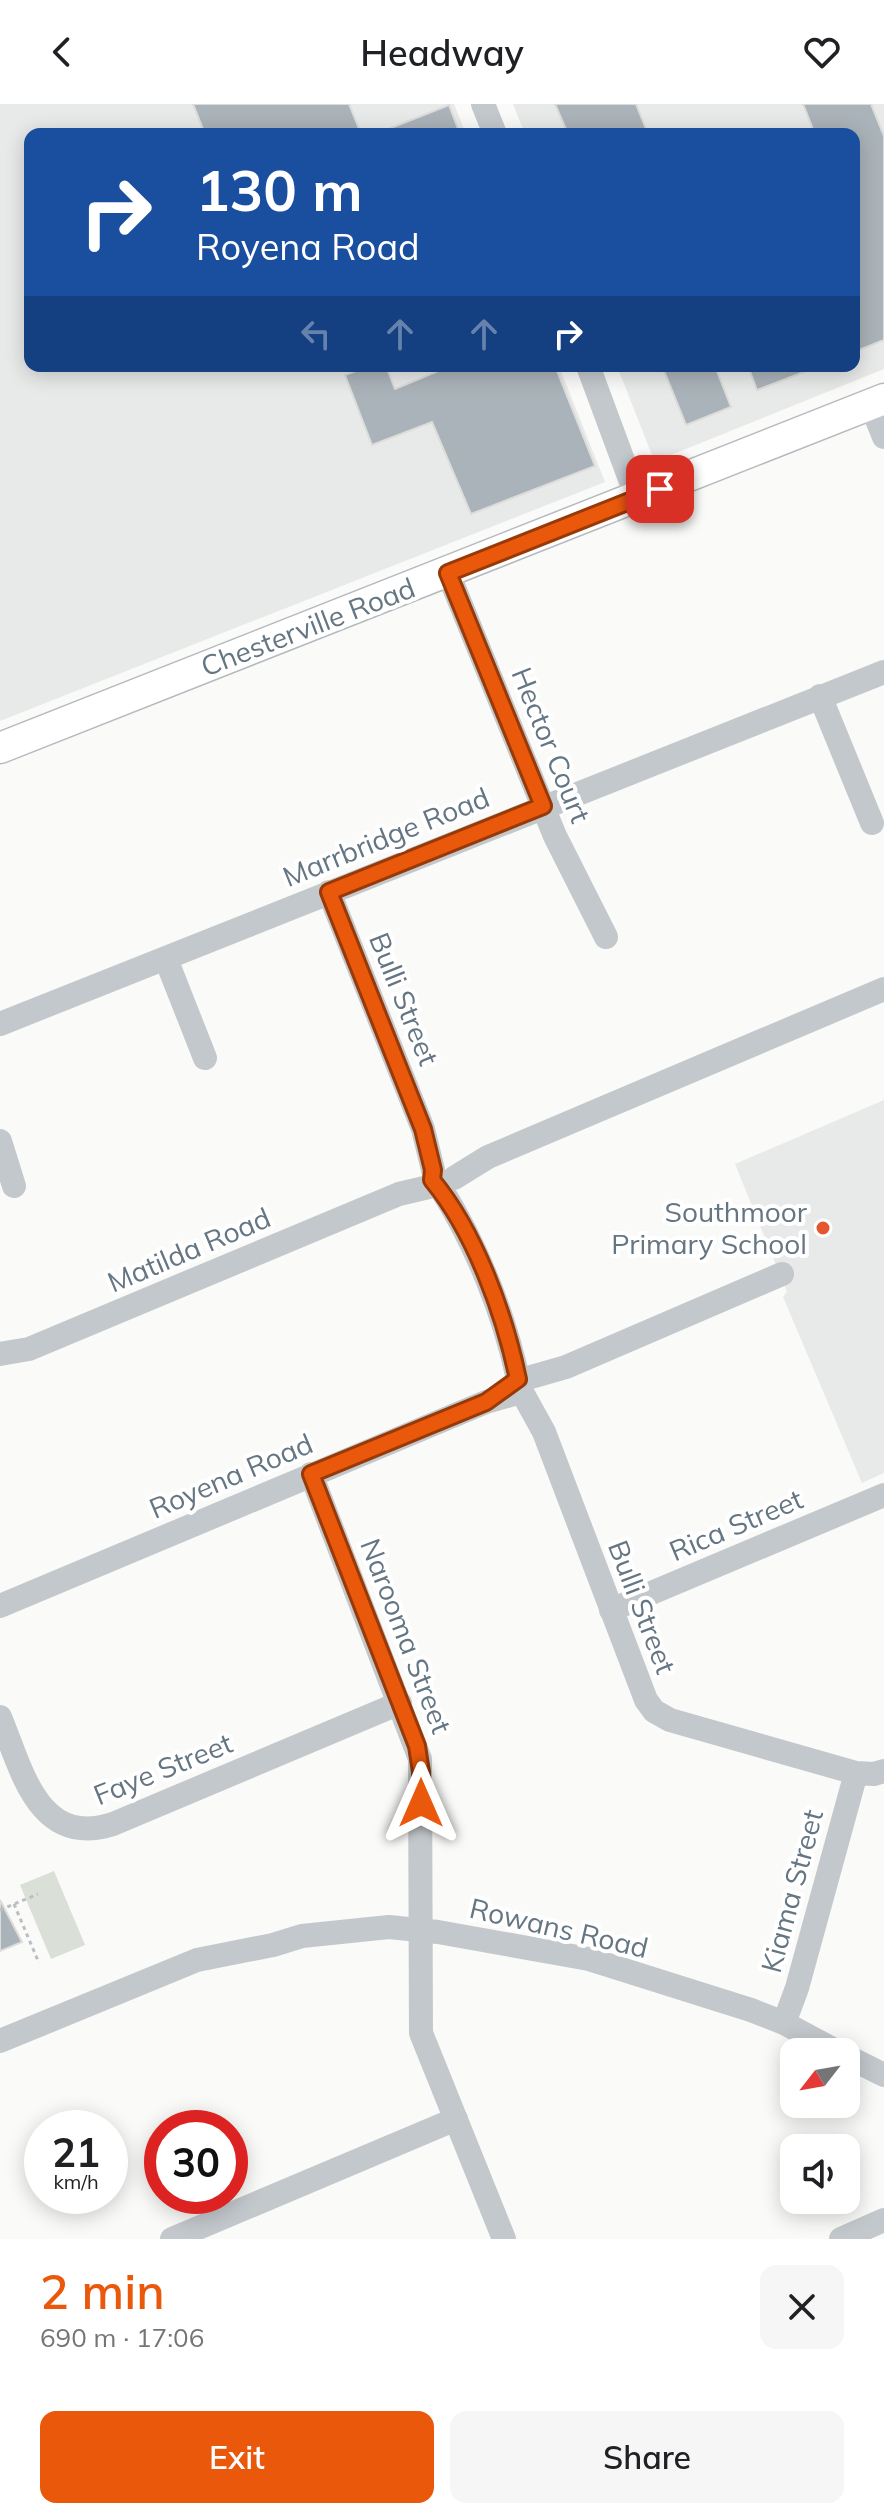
<!DOCTYPE html>
<meta charset="utf-8">
<style>
:root{--surface:#fff;--page:#f6f6f6;--text:#202124;--muted:#757577;--accent:#ea580c}
body{margin:0;font-family:Mulish,sans-serif;background:var(--page);color:var(--text);height:100vh;display:flex;flex-direction:column;font-size:30px;white-space:nowrap}
*{box-sizing:border-box;margin:0}
p{font-size:26px;color:var(--muted)}
.icon{flex:none;width:44px;height:44px;fill:none;stroke:currentColor;stroke-width:2;stroke-linecap:round;stroke-linejoin:round}
.map{position:relative;height:2135px;overflow:hidden}
.panel{display:flex;flex-direction:column;background:var(--surface);flex:1}
.panel>*{flex:none}
.top-card{position:absolute;left:24px;top:24px;width:836px;height:244px;border-radius:16px;box-shadow:0 4px 20px #0003;background:#1a4fa0;color:#fff;overflow:hidden}
.needle{width:52px;rotate:239deg}
.tools{position:absolute;left:780px;top:1934px;display:grid;gap:16px}
.tools a{display:grid;place-items:center;width:80px;height:80px;border-radius:16px;background:var(--surface);box-shadow:0 4px 20px #0003;font-size:40px}
.speed{position:absolute;left:24px;top:2006px;display:flex;gap:16px;font-size:40px;font-weight:700;text-align:center}
.speed>*{display:grid;place-content:center;width:104px;height:104px;border-radius:50%;background:var(--surface);box-shadow:0 4px 20px #0003;line-height:1}
.speed small{font-size:20px;font-weight:400}
.speed .limit{border:12px solid #d22;background:#fff;color:#111}
.pin{position:absolute;display:grid;place-items:center;width:68px;height:68px;color:#fff;margin:-34px;border-radius:16px;box-shadow:0 4px 12px #0006}
.me{position:absolute;width:88px;margin:-44px;rotate:0deg;stroke-linejoin:round;filter:drop-shadow(0 0 6px #0008)}
.turn{display:flex;align-items:center;gap:28px;height:168px;padding:0 40px;font-size:36px}
.turn .icon{width:104px;height:104px;stroke-width:2.5}
.turn b{display:block;font-size:56px;line-height:68px}
.lanes{display:flex;align-items:center;height:76px;padding:0 40px;background:#0003;justify-content:center;gap:40px;direction:ltr}
.lanes .off{opacity:.35}
.round{display:grid;place-items:center;flex:none;width:84px;height:84px;border-radius:16px;background:var(--page)}
.overview{display:flex;align-items:center;justify-content:space-between;height:136px;padding:0 40px}
h1{font-size:48px;font-weight:600;line-height:60px;color:var(--accent)}
.action{display:flex;gap:16px;margin-top:auto;padding:16px 40px}
.action a{flex:1;height:92px;border-radius:16px;background:var(--accent);color:#fff;font-size:32px;font-weight:600;line-height:92px;text-align:center}
.action a+a{background:var(--page);color:var(--text)}
header{display:flex;justify-content:space-between;align-items:center;height:104px;padding:0 40px;background:var(--surface);font-size:36px;font-weight:600}
.map>svg:first-child{display:block}
</style>
<header><svg class="icon" aria-label="back" viewBox="0 0 24 24"><path d="M15 5l-7 7 7 7"/></svg>Headway<svg class="icon" aria-label="heart" viewBox="0 0 24 24"><path d="M12 20l-8-8c-3-5 5-10 8-4 3-6 11-1 8 4z"/></svg></header>
<div class="map">
<svg width="884" height="2135" viewBox="0 0 884 2135">
<rect width="100%" height="100%" fill="#fafaf8"/>
<path fill="#e8e9e9" d="M0,0H454L466,30H30V262H559L605,378L0,617Z
M513,0H884V265L661,355L652,351L617,262H854V30H525Z
M884,996V1369L862,1379L783,1193L787,1188L735,1060Z"/>
<path fill="#dadfd7" d="M54,1767L85,1841L51,1855L20,1781Z"/>
<path fill="#aab3b9" stroke="#dcdcda" stroke-width="2" d="M193,0H349L361,30H205Z
M555,0H636L648,30H568Z
M803,0H871L884,32V236L854,248V30H815Z
M449,1L460,30H378V29Z
M369,262H386L395,285L450,262H555L595,362L471,410L432,318L372,341L345,271Z
M662,262H715L731,303L686,321Z
M748,262H817V263L757,286Z
M0,1796L22,1838L0,1847Z"/>
<g fill="none" stroke-linecap="round" stroke-linejoin="round">
<defs>
<path id="major" d="M0,644L884,295"/>
</defs>
<use href="#major" stroke="#b5babe" stroke-width="33"/>
<path stroke="#bbbfc2" stroke-width="3" stroke-dasharray="4 4" stroke-linecap="butt" d="M14,1800L39,1859
M0,1806L38,1790"/>
<path stroke="#c3c8cc" stroke-width="24" d="M483,0L495,30
M588,262L637,394
M871,301L884,333
M448,469L555,732L606,833
M820,592L872,719
M329,788L423,1025L433,1066
M166,855L205,954
M0,920L884,568
M0,1037L14,1082
M454,1074L488,1053L884,885
M440,1083C476,1140 504,1209 518,1275
M0,1250L29,1245L399,1090L437,1081
M531,1273L566,1263L782,1170
M523,1290L544,1328L646,1596L654,1607L670,1616L856,1669L874,1670L884,1667
M311,1370L420,1655L421,1929L504,2135
M0,1502L486,1298L521,1288
M611,1506L884,1391
M0,1613C22,1666 38,1744 113,1720L400,1599
M784,1919L797,1884L856,1669
M0,1937L197,1856L273,1841L302,1832L389,1823L438,1828L589,1855L751,1906L784,1919L838,1948
M846,1952L884,1971
M172,2135L456,2015
M841,2135L884,2116"/>
<use href="#major" stroke="#fff" stroke-width="30"/>
</g>
<g fill="none" stroke-linecap="round" stroke-linejoin="round">
<defs>
<path id="route" d="M421,1699V1668L417,1642L311,1370L486,1298L518,1275C504,1209 475,1128 432,1076L433,1066L423,1025L329,788L543,702L448,469L660,385"/>
</defs>
<use href="#route" stroke="#983908" stroke-width="20"/>
<use href="#route" stroke="#ea580c" stroke-width="14"/>
</g>
<circle fill="#e4572e" stroke="#fff" stroke-width="3" cx="823" cy="1124" r="8"/>
<g text-anchor="middle" stroke-width="8" stroke-linejoin="round" paint-order="stroke">
<g font-size="28" fill="#657683" stroke="#fff">
<text transform="translate(308 523) rotate(-21)" y="10">Chesterville Road</text>
<text transform="translate(551 641) rotate(68)" y="10">Hector Court</text>
<text transform="translate(386 733) rotate(-22)" y="10">Marrbridge Road</text>
<text transform="translate(404 895) rotate(68)" y="10">Bulli Street</text>
<text transform="translate(189 1146) rotate(-23)" y="10">Matilda Road</text>
<text transform="translate(231 1372) rotate(-23)" y="10">Royena Road</text>
<text transform="translate(736 1421) rotate(-23)" y="10">Rica Street</text>
<text transform="translate(642 1503) rotate(69)" y="10">Bulli Street</text>
<text transform="translate(406 1532) rotate(69)" y="10">Narooma Street</text>
<text transform="translate(163 1665) rotate(-22)" y="10">Faye Street</text>
<text transform="translate(792 1787) rotate(-75)" y="10">Kiama Street</text>
<text transform="translate(559 1824) rotate(13)" y="10">Rowans Road</text>
</g>
<g font-size="28" fill="#657683" stroke="#fff" text-anchor="end">
<text x="807" y="1118">Southmoor<tspan x="807" dy="32">Primary School</tspan></text>
</g>
</g>
</svg>
<div class="tools">
<a><svg class="needle" viewBox="-14 -14 28 28"><path d="M0-13l5 13h-10z" fill="#e53935"/><path d="M0 13l5-13h-10z" fill="#757577"/></svg></a>
<a><svg class="icon" aria-label="sound" viewBox="0 0 24 24"><path d="M4 9h4l5-4v14l-5-4H4zM17 9q2 3 0 6"/></svg></a>
</div>
<div class="speed"><div>21<small>km/h</small></div><div class="limit">30</div></div>
<div class="pin" style="left:660px;top:385px;background:#d93025"><svg class="icon" aria-label="arrive" viewBox="0 0 24 24"><path d="M6 21V4h12l-3 4 3 4H6"/></svg></div>
<svg class="me" style="left:421px;top:1699px" viewBox="-20 -20 40 40"><path d="M0-17L14 15 0 8-14 15z" fill="#ea580c" stroke="#fff" stroke-width="4"/></svg>
<div class="top-card">
<div class="turn"><svg class="icon" aria-label="right" viewBox="0 0 24 24"><path d="M7 20v-9h11M14 6l5 5-5 5"/></svg><div><b>130 m</b>Royena Road</div></div>
<div class="lanes"><svg class="icon off" aria-label="left" viewBox="0 0 24 24"><path d="M17 20v-9H6M10 6l-5 5 5 5"/></svg><svg class="icon off" aria-label="ahead" viewBox="0 0 24 24"><path d="M12 20V5M6 11l6-6 6 6"/></svg><svg class="icon off" aria-label="ahead" viewBox="0 0 24 24"><path d="M12 20V5M6 11l6-6 6 6"/></svg><svg class="icon" aria-label="right" viewBox="0 0 24 24"><path d="M7 20v-9h11M14 6l5 5-5 5"/></svg></div>
</div>
</div>
<section class="panel">
<div class="overview"><div><h1>2 min</h1><p>690 m · 17:06</p></div><a class="round"><svg class="icon" aria-label="close" viewBox="0 0 24 24"><path d="M6 6l12 12M18 6L6 18"/></svg></a></div>
<div class="action"><a>Exit</a><a>Share</a></div>
</section>
